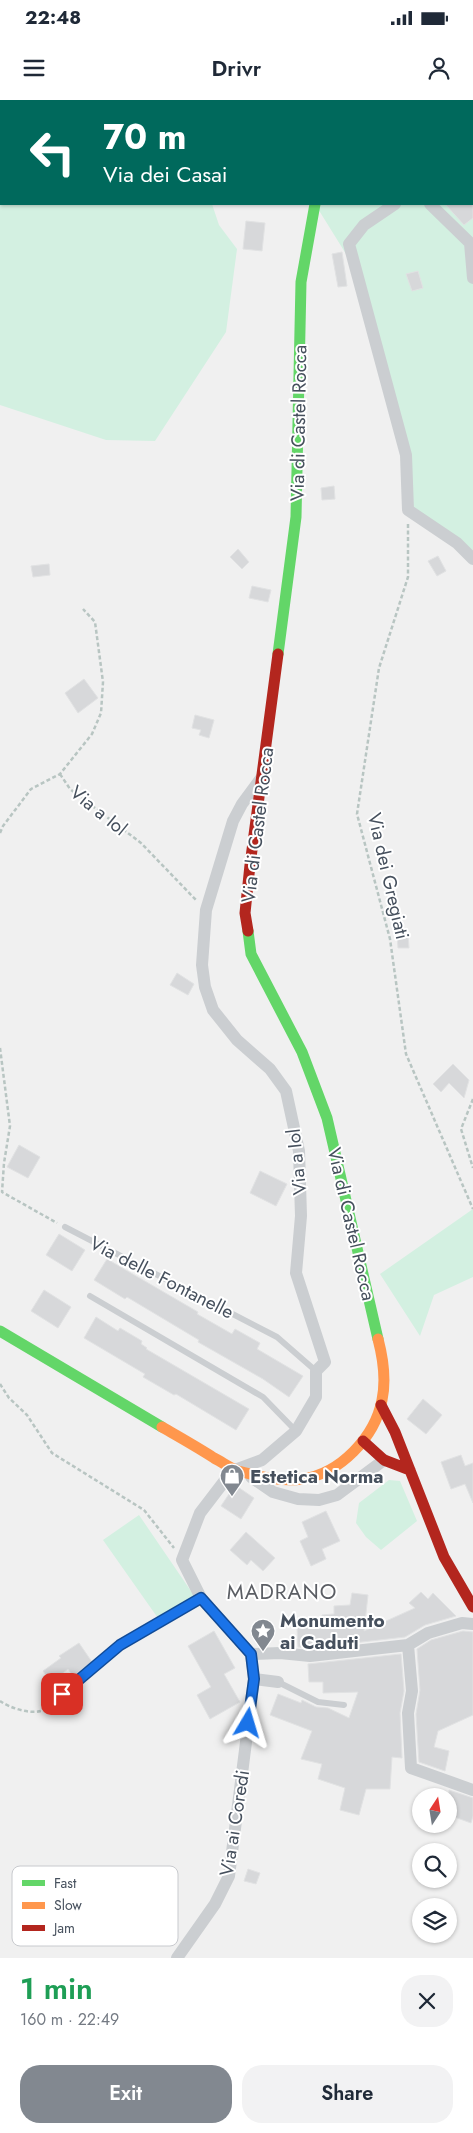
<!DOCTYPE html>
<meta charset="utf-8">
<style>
:root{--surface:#fff;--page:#f2f2f3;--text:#1f2937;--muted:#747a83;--accent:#828890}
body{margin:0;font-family:Jost,sans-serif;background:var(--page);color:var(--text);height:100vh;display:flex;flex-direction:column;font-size:19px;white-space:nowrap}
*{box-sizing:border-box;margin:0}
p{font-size:16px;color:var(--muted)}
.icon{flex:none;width:28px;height:28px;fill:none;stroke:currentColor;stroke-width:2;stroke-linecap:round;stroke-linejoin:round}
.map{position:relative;height:1858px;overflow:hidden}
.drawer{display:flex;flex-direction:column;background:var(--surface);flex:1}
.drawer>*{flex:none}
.guide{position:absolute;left:0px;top:0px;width:474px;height:105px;box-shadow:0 1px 4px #0004;background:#00695c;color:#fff;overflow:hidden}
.needle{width:32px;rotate:12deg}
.fabs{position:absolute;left:412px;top:1688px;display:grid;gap:10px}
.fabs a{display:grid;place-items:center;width:45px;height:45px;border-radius:50%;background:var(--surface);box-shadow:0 1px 4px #0004;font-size:25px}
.pin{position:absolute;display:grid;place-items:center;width:42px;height:42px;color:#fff;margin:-21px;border-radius:10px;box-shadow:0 2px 8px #0006}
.me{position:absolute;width:55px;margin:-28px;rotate:7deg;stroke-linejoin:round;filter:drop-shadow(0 0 4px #0008)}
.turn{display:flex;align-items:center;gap:18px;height:105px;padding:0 20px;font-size:22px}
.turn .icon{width:65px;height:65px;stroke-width:2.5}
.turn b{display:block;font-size:35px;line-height:42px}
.round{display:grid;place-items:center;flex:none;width:52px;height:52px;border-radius:20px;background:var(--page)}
.head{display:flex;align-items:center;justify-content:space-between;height:85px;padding:0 20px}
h1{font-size:30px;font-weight:600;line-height:38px;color:#1e9e55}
.action{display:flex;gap:10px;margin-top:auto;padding:10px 20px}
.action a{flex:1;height:58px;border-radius:20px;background:var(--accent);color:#fff;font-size:20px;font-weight:600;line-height:58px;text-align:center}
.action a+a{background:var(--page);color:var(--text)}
.status{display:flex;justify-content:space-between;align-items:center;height:35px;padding:0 25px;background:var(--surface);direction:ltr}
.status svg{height:14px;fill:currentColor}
header{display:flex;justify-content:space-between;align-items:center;height:65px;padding:0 20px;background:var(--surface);font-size:22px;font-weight:600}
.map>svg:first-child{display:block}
</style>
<div class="status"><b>22:48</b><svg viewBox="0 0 49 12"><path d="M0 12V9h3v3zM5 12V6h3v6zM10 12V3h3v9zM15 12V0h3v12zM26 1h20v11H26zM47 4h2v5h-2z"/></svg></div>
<header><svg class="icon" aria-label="menu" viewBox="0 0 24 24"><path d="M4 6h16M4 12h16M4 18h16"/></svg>Drivr<svg class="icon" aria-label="person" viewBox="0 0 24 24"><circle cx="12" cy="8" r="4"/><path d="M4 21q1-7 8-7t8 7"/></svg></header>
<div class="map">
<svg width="473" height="1858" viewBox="0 0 473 1858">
<rect width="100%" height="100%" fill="#f0f0f0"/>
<path fill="#d3f0e1" d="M0,0H473V458L406,407L401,342L351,162L315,104H472V1H1V104H212L219,125L237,149L226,232L155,341L106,340L0,305Z
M473,1109V1177L434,1195L420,1236L380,1174Z
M389,1380L400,1381L417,1421L381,1450L366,1437L356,1423L359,1403Z
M139,1415L195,1497L160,1521L103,1440Z"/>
<path fill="#d7d8da" stroke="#e1e2e3" d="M445,104H473V118L464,125Z
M246,121L265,123L262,151L243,149Z
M342,152L347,186L338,187L332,154Z
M418,171L423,188L412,191L406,174Z
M334,386L335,399L322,400L321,388Z
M238,449L249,462L242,469L230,457Z
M438,456L446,471L437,476L428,461Z
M49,464L50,475L33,477L31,466Z
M252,486L271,490L268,502L249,498Z
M84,579L98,598L78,613L65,593Z
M195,615L214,620L209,638L199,635L201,630L192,628Z
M408,834L409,848H398L397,835Z
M177,873L194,884L188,895L170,885Z
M453,964L469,980L464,998L449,983L441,992L433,984Z
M19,1045L40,1057L28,1078L7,1067Z
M260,1071L287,1084L276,1106L250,1093Z
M59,1134L85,1150L72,1171L46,1155Z
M107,1159L198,1212L197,1214L232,1234L235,1229L260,1243L257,1249L303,1276L289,1297L263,1279L198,1242L199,1240L127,1197L125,1199L94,1180Z
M44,1190L71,1207L58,1228L31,1211Z
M96,1217L118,1231L120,1228L142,1241L141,1244L147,1248L146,1249L249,1309L236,1330L176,1294L174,1295L143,1277L145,1274L84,1238Z
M423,1299L442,1315L426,1334L407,1319Z
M461,1355L465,1366L473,1363V1403L465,1384L451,1389L441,1362Z
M235,1385L254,1398L241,1419L221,1406Z
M326,1411L340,1441L322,1449L326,1459L311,1466L300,1441L308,1437L302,1422Z
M246,1432L275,1458L263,1471L251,1460L247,1465L230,1450Z
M421,1492L428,1499L433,1493L456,1516L425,1525L405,1537L310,1548L298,1547L297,1527H322V1515L334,1514V1506L350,1505L352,1493L368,1495L364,1531L415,1508L409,1503Z
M214,1531L235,1568L224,1574L240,1602L210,1619L197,1595L211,1587L188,1546Z
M463,1531L473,1532V1615L438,1631L434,1647L449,1651L445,1671L419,1662L416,1614L420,1590L417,1549L431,1540Z
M79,1543L92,1562L73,1576L68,1569L51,1582L43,1571L61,1558L59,1556Z
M401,1554L404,1591L400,1613L402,1658L392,1657L390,1689H366L359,1715L340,1710L345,1688L318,1679L322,1664L301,1659L312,1631L270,1615L278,1594L301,1603L302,1600L316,1607L328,1608L349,1618L358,1592L323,1593V1582H309L308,1564Z
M449,1690L473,1698V1716L471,1723L449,1715Z
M248,1769L260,1773L256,1784L244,1781Z"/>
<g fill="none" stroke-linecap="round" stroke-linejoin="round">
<path stroke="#b8c5c2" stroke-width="2.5" stroke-dasharray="4 2.5" stroke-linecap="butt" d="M297,1V0
M397,1V0
M472,86H473
M408,424V477L379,568L357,714L390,839L406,954L473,1109
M60,674L70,689L141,743L196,800
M0,733L3,726L31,689L60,674L92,634L101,613L103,582L95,522L83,509
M0,948L10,1026L4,1063L2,1092L57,1123
M473,999L461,1029L473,1068
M0,1284L9,1298L27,1315L52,1353L144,1410L174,1448
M0,1601C10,1608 29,1614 41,1611"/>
<path stroke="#cbced1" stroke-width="6" d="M65,1127L277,1237L316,1271
M90,1196L263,1297L296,1331
M278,1582L318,1602L344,1605
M49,1608L62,1594L120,1545L201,1498"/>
<path stroke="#cbced1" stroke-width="12" d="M325,1V0
M472,42L473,40
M395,104L364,125L349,144L406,355L408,410L457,443L473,459
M430,104L470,143L473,178
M251,1377L273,1392L298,1399L319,1400L337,1395L384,1360
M408,1545L412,1591L408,1613L411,1668L473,1690
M251,1554L280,1553L310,1556L408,1545L428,1533L462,1523L473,1524
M254,1579L278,1582
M177,1858L215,1804L229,1776L254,1579L251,1554L201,1498L182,1460L200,1413L226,1379L235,1370L262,1360L296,1331L316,1297V1271L325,1262L296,1173L301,1116L299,1051L286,991L270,969L237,940L213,910L205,887L202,865L206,810L233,721L242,704L262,677"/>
<path stroke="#63d668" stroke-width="11" d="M278,554L296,417L301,182L315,104
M248,831L251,854L302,952L327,1018L378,1239
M0,1231L162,1327"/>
<path stroke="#ff974d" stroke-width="11" d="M162,1327C179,1337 197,1347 214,1358C222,1362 230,1368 238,1371C259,1376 280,1382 302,1379C340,1374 375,1337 382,1300C386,1281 383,1258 378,1239"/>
<path stroke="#b3261e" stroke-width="11" d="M362,1L363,0
M248,831L245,813L250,765L278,554
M381,1305L395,1332L444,1457L473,1507
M363,1341L384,1360L410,1370"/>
</g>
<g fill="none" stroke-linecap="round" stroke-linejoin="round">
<defs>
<path id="route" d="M62,1594L120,1545L201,1498L251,1554L254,1579L248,1623"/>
</defs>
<use href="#route" stroke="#114b97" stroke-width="12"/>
<use href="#route" stroke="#1a73e8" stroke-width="9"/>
</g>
<defs>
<symbol id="shop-pin" viewBox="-11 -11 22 30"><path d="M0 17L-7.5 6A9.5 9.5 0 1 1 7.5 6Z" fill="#828890" stroke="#fff"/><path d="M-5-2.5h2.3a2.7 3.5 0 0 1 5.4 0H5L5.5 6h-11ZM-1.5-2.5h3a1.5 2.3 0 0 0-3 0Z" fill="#fff"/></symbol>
<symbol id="sight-pin" viewBox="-11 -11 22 30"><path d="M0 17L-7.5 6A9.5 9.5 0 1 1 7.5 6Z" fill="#828890" stroke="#fff"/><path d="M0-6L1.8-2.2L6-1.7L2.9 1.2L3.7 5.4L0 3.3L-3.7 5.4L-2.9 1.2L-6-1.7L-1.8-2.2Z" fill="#fff"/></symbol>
</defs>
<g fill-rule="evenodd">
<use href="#shop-pin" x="218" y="1362" width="28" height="38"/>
<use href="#sight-pin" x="249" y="1517" width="28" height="38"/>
</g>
<g text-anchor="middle" stroke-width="4" stroke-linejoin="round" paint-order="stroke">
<g font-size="19" fill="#46505d" stroke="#fff">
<text transform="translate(298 323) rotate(-89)" y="7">Via di Castel Rocca</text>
<text transform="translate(99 710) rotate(39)" y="7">Via a Iol</text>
<text transform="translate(257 725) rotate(-83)" y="7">Via di Castel Rocca</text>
<text transform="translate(389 776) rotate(77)" y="7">Via dei Gregiati</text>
<text transform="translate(296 1062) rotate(-96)" y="7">Via a Iol</text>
<text transform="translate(352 1124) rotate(77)" y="7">Via di Castel Rocca</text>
<text transform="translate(162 1177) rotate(27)" y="7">Via delle Fontanelle</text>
<text transform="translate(234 1723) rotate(-81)" y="7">Via ai Coredi</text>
</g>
<g font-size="19" font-weight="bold" fill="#46505d" stroke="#fff" text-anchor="start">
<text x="250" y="1383">Estetica Norma</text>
<text x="280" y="1527">Monumento<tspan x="280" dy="22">ai Caduti</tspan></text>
</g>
<g font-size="21" letter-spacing="1" fill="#5b5e64" stroke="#fff">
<text x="282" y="1499">MADRANO</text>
</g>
</g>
<rect x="12" y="1766" width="166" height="80" rx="8" fill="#fff" stroke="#c8cace" stroke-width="1"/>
<rect x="22" y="1780" width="23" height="6" fill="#63d668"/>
<rect x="22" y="1802" width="23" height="7" fill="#ff974d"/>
<rect x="22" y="1825" width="23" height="6" fill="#b3261e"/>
<g font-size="14" fill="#46505d">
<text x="54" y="1788">Fast</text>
<text x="54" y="1810">Slow</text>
<text x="54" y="1833">Jam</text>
</g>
</svg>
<div class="fabs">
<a><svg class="needle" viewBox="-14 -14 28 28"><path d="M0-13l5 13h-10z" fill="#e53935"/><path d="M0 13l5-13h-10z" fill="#747a83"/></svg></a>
<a><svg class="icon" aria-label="search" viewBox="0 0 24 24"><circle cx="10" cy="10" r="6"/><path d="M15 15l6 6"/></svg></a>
<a><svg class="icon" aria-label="layers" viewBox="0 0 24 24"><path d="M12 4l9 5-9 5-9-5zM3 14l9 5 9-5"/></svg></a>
</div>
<div class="pin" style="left:62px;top:1594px;background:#d93025"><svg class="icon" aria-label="arrive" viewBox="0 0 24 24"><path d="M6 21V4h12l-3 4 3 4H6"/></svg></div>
<svg class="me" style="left:248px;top:1623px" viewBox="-20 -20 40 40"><path d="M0-17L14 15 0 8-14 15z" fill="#1a73e8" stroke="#fff" stroke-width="4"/></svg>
<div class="guide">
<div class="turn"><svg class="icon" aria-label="left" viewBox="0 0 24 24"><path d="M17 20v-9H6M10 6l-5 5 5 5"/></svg><div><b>70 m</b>Via dei Casai</div></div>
</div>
</div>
<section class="drawer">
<div class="head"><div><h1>1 min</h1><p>160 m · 22:49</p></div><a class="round"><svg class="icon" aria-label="close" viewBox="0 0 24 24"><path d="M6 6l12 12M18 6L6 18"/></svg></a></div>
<div class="action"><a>Exit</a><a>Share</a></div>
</section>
